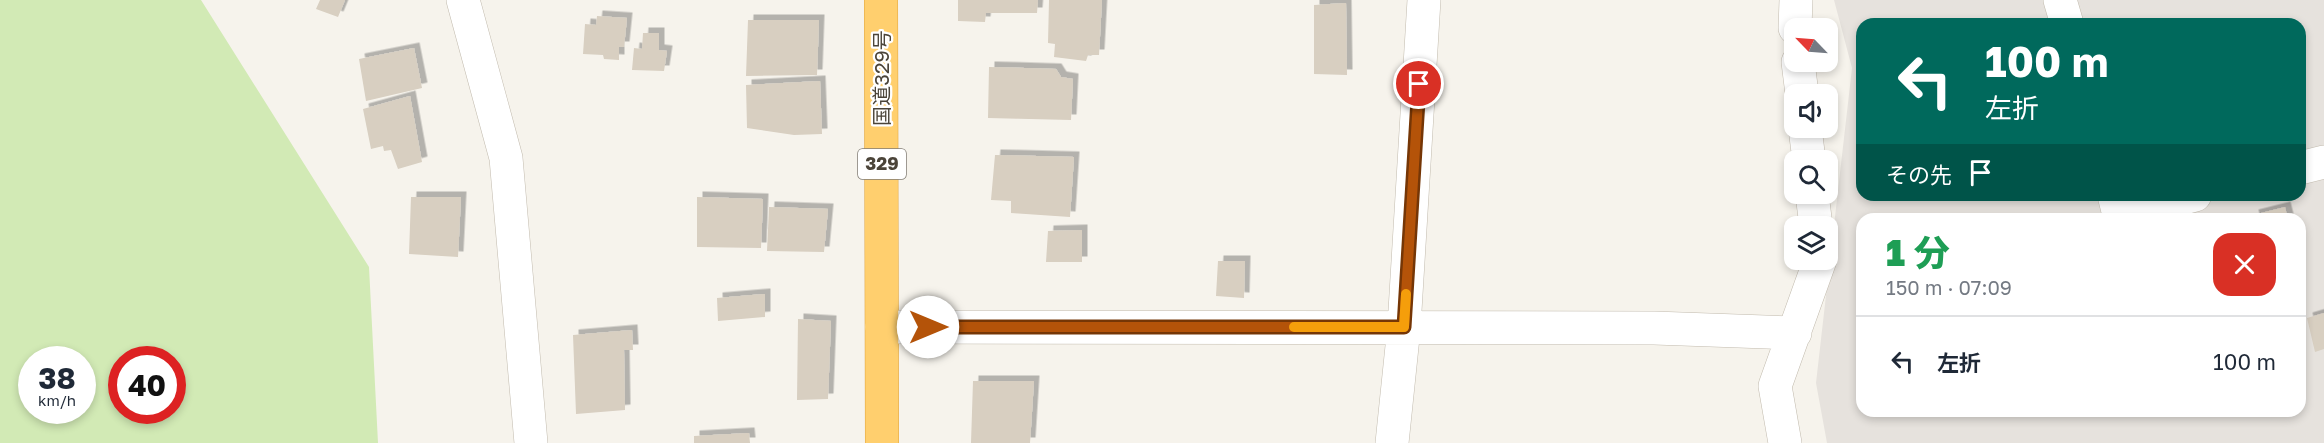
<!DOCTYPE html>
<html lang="ja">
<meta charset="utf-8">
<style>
:root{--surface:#fff;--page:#f2f2f3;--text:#1f2937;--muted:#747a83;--line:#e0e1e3}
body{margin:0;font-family:"Golos Text","Noto Sans JP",sans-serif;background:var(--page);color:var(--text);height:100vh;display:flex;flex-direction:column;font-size:22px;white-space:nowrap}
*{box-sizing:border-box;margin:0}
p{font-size:20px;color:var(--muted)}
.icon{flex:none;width:33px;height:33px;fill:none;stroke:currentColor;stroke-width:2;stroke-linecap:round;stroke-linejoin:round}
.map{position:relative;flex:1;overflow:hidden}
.panel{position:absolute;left:1856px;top:213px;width:450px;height:204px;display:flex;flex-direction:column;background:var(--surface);border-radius:18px;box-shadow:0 3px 9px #0003}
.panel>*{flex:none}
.hud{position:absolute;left:1856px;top:18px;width:450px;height:183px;border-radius:18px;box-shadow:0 3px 9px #0003;background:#00695c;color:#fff;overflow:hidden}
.needle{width:39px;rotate:295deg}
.controls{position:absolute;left:1784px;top:18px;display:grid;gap:12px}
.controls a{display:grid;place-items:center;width:54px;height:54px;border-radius:12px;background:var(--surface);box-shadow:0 3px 9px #0003;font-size:30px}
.speed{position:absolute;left:18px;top:346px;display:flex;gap:12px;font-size:30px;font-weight:700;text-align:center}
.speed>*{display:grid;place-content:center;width:78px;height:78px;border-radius:50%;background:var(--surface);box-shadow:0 3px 9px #0003;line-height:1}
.speed small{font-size:15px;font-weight:400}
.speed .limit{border:9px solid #d22;background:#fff;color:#111}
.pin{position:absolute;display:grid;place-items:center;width:51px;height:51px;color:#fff;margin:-26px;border:3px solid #fff;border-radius:50%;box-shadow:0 2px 6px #0007}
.me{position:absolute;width:66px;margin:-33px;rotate:90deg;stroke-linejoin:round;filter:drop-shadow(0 0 4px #0008)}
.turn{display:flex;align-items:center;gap:21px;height:126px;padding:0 30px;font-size:27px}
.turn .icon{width:78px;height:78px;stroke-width:2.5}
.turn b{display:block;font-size:42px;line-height:51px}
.then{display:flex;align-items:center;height:57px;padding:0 30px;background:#0003;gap:12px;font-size:22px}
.round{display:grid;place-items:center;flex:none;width:63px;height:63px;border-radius:18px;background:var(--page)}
.overview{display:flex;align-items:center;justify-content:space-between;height:102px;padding:0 30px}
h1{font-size:36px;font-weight:800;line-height:45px;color:#1e9e55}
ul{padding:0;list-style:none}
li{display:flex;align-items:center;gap:18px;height:90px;padding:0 30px;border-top:2px solid var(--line)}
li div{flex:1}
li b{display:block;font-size:22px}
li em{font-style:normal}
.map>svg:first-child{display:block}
</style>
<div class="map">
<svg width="2324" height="443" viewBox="0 0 2324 443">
<defs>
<filter id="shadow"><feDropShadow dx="5.5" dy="-5.5" stdDeviation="0" flood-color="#0004"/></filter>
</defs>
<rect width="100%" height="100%" fill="#f6f3ec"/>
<path fill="#e6e2dd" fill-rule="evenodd" d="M1834,0H2324V443H1827L1816,383L1852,68ZM1862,24H2300V195H1862ZM1862,219H2300V411H1862Z"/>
<path fill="#d2eab5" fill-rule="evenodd" d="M0,0H201L369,267L378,443H0ZM32,360H82V411H32ZM122,360H172V411H122Z"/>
<path fill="#d8cfc1" filter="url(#shadow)" d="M320,0H345L338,17L316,9Z
M958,0H1038L1037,13H986L985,22L958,21Z
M1049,0H1102L1099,55H1088L1086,61L1054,57L1055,44L1048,43Z
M1346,3L1347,75L1314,74V5Z
M597,16L627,18L624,47H619V60L604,59L603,55L583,54L585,24L596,25Z
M748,20H819L817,75L746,76Z
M643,33H659V50L667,51L664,71L632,70L634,48L642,49Z
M414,48L422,88L366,101L359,59Z
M989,67L1056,69L1061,77L1073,79L1071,120L988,118Z
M820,81L822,134L794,135L747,128L746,85Z
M410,96L422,162L398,169L391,150L384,151L383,146L371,149L363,109Z
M995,155L1074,157L1070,217L1011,213V201L991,200Z
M411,197H461L458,257L409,254Z
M697,197L763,199L761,248L697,247Z
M769,207L828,209L824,252L767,251Z
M2285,207L2288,219H2254L2253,215Z
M1082,230V262H1046L1048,231Z
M1218,261H1245L1244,298L1216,296Z
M765,294V317L718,321L717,298Z
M2324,313V349L2315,352L2307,318Z
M798,319L831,321L828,399L797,400Z
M632,330L633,350H624L625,410L576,414L573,335Z
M973,381H1034L1030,443H971Z
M749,433L750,443H694V436Z"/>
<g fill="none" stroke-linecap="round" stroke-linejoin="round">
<defs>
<path id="minor" d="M463,0L506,158L531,443
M2060,0L2067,24
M1795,28L1796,0
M1798,62L1802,94
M1805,128L1809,160
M2300,168L2324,162
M1812,194L1816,226
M2114,195L2119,215L2195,195
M882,327L1654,328L1795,333
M1392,443L1404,327L1424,0
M1785,443L1775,386L1820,260"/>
<path id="highway" d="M881,0L882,443"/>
</defs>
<use href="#minor" stroke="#c2bbae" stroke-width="34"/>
<use href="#highway" stroke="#e0a43c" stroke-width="34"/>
<use href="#minor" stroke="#fff" stroke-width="33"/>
<use href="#highway" stroke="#ffcf6e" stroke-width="33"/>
</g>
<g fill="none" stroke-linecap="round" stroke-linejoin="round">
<defs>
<path id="route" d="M928,327H1404L1419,84"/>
</defs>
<use href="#route" stroke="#753606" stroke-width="15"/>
<use href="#route" stroke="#b45309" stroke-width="10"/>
<path stroke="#f59e0b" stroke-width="10" d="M1294,327H1404L1406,294"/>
</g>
<g text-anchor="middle" stroke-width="4.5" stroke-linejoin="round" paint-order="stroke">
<rect fill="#fff" stroke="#817c74" stroke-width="1.5" x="858" y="149" width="48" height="30" rx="4.5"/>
<g font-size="18" font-weight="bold" fill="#4b4439">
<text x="882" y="170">329</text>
</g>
<g font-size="20" fill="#4b4439" stroke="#fff">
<text transform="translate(882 78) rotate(-90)" y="7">国道329号</text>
</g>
</g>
</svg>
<div class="controls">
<a><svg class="needle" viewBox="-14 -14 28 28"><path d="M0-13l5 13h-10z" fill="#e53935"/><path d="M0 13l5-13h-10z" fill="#747a83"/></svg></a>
<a><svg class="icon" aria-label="sound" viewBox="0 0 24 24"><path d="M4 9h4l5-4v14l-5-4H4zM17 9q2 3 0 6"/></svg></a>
<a><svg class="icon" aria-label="search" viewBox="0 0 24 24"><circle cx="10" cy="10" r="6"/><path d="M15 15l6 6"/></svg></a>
<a><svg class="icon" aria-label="layers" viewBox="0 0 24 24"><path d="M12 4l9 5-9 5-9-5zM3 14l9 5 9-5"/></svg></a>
</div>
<div class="speed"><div>38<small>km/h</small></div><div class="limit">40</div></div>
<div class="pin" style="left:1419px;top:84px;background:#d93025"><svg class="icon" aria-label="arrive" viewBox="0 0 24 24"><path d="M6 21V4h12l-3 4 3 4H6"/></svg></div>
<svg class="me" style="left:928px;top:327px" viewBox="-20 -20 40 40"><circle r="19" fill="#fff"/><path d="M0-13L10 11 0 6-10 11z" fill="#b45309"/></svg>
<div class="hud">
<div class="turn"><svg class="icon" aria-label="left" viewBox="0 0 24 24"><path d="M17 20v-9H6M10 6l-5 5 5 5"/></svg><div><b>100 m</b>左折</div></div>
<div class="then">その先<svg class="icon" aria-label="arrive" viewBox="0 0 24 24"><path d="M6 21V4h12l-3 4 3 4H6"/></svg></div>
</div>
<section class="panel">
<div class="overview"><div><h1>1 分</h1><p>150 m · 07:09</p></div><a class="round" style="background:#d93025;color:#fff"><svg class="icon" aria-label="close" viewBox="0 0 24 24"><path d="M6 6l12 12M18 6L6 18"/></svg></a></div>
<ul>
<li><svg class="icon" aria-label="left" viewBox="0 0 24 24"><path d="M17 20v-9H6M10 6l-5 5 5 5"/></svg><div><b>左折</b></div><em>100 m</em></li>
</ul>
</section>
</div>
